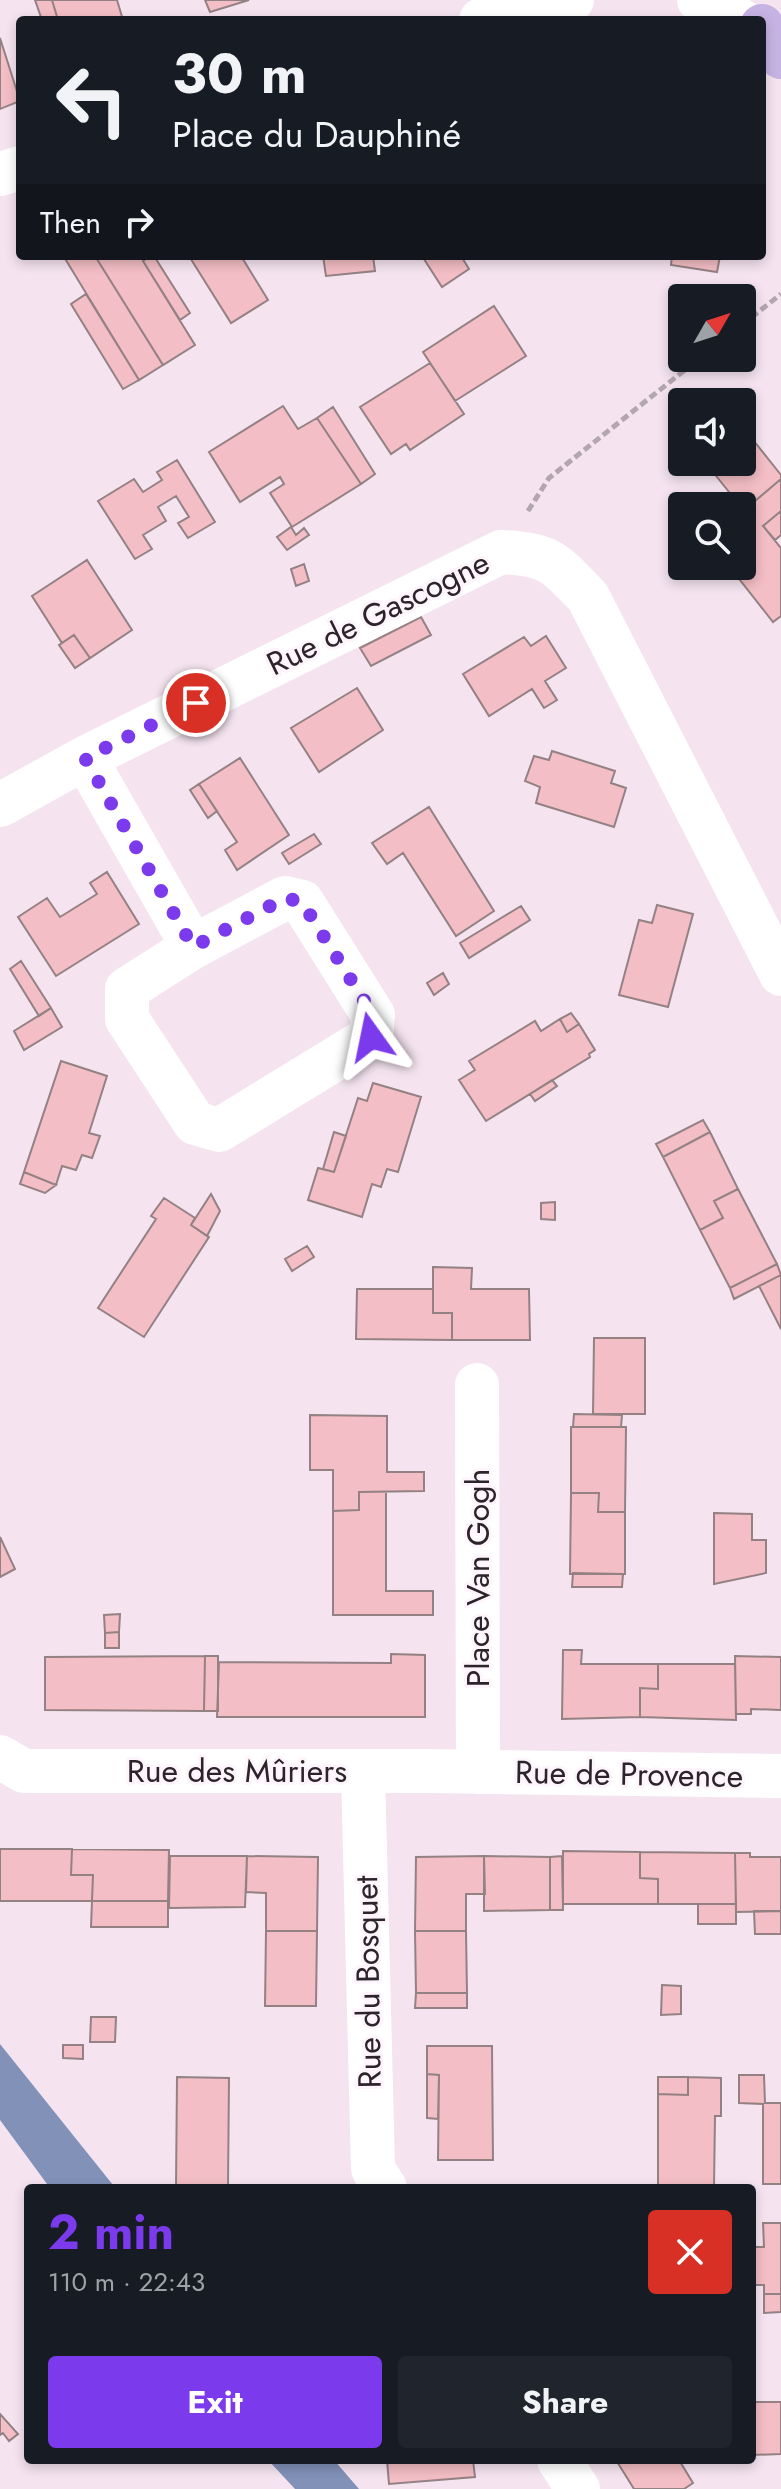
<!DOCTYPE html>
<meta charset="utf-8">
<style>
:root{--surface:#171b24;--page:#20242c;--text:#f1f3f6;--muted:#9ea1a6;--accent:#7c3aed}
body{margin:0;font-family:Jost,sans-serif;background:var(--page);color:var(--text);height:100vh;display:flex;flex-direction:column;font-size:30px;white-space:nowrap}
*{box-sizing:border-box;margin:0}
p{font-size:26px;color:var(--muted)}
.icon{flex:none;width:44px;height:44px;fill:none;stroke:currentColor;stroke-width:2;stroke-linecap:round;stroke-linejoin:round}
.map{position:relative;flex:1;overflow:hidden}
.side{position:absolute;left:24px;top:2184px;width:732px;height:280px;display:flex;flex-direction:column;background:var(--surface);border-radius:8px;box-shadow:0 4px 12px #0003}
.side>*{flex:none}
.hud{position:absolute;left:16px;top:16px;width:750px;height:244px;border-radius:8px;box-shadow:0 4px 12px #0003;background:#171b24;color:var(--text);overflow:hidden}
.needle{width:52px;rotate:51deg}
.controls{position:absolute;left:668px;top:284px;display:grid;gap:16px}
.controls a{display:grid;place-items:center;width:88px;height:88px;border-radius:8px;background:var(--surface);box-shadow:0 4px 12px #0003;font-size:40px}
.pin{position:absolute;display:grid;place-items:center;width:68px;height:68px;color:#fff;margin:-34px;border:4px solid #fff;border-radius:50%;box-shadow:0 2px 8px #0007}
.me{position:absolute;width:88px;margin:-44px;rotate:348deg;stroke-linejoin:round;filter:drop-shadow(0 0 6px #0008)}
.turn{display:flex;align-items:center;gap:28px;height:168px;padding:0 24px;font-size:36px}
.turn .icon{width:104px;height:104px;stroke-width:2.5}
.turn b{display:block;font-size:56px;line-height:68px}
.then{display:flex;align-items:center;height:76px;padding:0 24px;background:#0003;gap:16px;font-size:30px}
.round{display:grid;place-items:center;flex:none;width:84px;height:84px;border-radius:8px;background:var(--page)}
.head{display:flex;align-items:center;justify-content:space-between;height:136px;padding:0 24px}
h1{font-size:48px;font-weight:700;line-height:60px;color:var(--accent)}
.button{display:flex;gap:16px;margin-top:auto;padding:16px 24px}
.button a{flex:1;height:92px;border-radius:8px;background:var(--accent);color:#fff;font-size:32px;font-weight:700;line-height:92px;text-align:center}
.button a+a{background:var(--page);color:var(--text)}
.map>svg:first-child{display:block}
</style>
<div class="map">
<svg width="781" height="2489" viewBox="0 0 781 2489">
<rect width="100%" height="100%" fill="#f5e4f0"/>
<path fill="#8191b8" d="M0,2044L113,2185L116,2188H50L0,2120Z
M268,2460H334L359,2489H295Z"/>
<path fill="#f3bec5" stroke="#948183" stroke-width="2" d="M35,0H52L58,20H42Z
M52,0H117L123,20H58Z
M205,0H249L210,12Z
M0,38L20,101L0,109Z
M65,256H95L163,365L139,380L64,257Z
M95,256H150L143,261L195,345L163,365Z
M150,256H154L190,313L180,320L143,261Z
M189,256H241L268,300L231,323Z
M323,256H373L375,271L326,276Z
M422,256H461L469,269L442,287Z
M672,256H720L717,272L671,265Z
M86,294L139,380L123,389L71,304Z
M494,306L526,356L455,401L423,352Z
M430,363L464,414L410,450L406,444L391,454L360,407Z
M283,406L298,429L317,418L361,484L292,527L270,493L284,484L280,477L240,502L209,452Z
M333,407L375,474L361,484L317,418Z
M742,426L781,475V479L742,512V506L713,505L729,492L705,462H742Z
M177,460L215,522L188,538L178,523L189,517L176,496L158,507L166,521L143,535L152,549L135,559L98,501L134,479L143,492L162,480L157,472Z
M781,479V511L763,526L781,548V616L773,622L729,566H742V512Z
M781,511V535L775,540L763,526Z
M291,527L296,535L304,528L309,535L287,550L277,537Z
M87,560L132,630L90,658L74,635L62,643L32,596Z
M304,564L309,581L296,586L291,569Z
M421,617L431,635L371,666L360,648Z
M74,635L90,658L75,668L59,645Z
M546,636L566,668L545,681L557,700L544,708L532,689L489,716L463,674L524,637L531,646Z
M357,688L383,730L319,772L291,728Z
M552,751L615,771L611,783L626,788L614,827L536,803L540,787L525,781L534,756L549,760Z
M240,758L289,835L237,870L225,850L237,842L199,784Z
M199,784L217,811L208,818L190,790Z
M429,807L494,911L456,936L403,853L387,864L372,843Z
M314,834L321,844L289,864L282,853Z
M107,872L139,924L56,976L18,917L47,898L60,917L97,894L90,883Z
M657,905L693,914L668,1007L619,995L639,920L652,923Z
M521,906L530,920L469,958L460,943Z
M21,961L51,1008L39,1016L10,969Z
M443,973L449,984L434,995L427,983Z
M51,1008L62,1027L24,1050L14,1031Z
M571,1013L579,1024L567,1032L560,1019Z
M560,1019L567,1032L579,1024L595,1050L589,1054L590,1057L486,1121L459,1080L475,1070L469,1061L535,1021L541,1031Z
M61,1061L107,1076L89,1133L100,1136L92,1158L82,1155L76,1170L62,1166L56,1185L24,1172Z
M552,1080L557,1086L535,1101L530,1094Z
M373,1083L421,1097L398,1172L387,1169L381,1187L372,1184L362,1217L308,1200L318,1168L334,1172L358,1098L367,1101Z
M703,1120L710,1132L663,1157L656,1144Z
M334,1132L346,1136L334,1172L323,1169Z
M710,1132L738,1189L714,1201L723,1218L700,1230L663,1157Z
M24,1172L56,1185L45,1193L20,1184Z
M738,1189L777,1264L730,1288L700,1230L723,1218L714,1201Z
M211,1194L220,1211L207,1236L191,1225Z
M164,1198L195,1218L191,1225L209,1237L144,1337L98,1308L156,1219L151,1216Z
M555,1202V1220L541,1219V1203Z
M307,1246L314,1257L292,1271L285,1259Z
M777,1264L781,1275L734,1299L730,1288Z
M433,1267L472,1268L471,1289H529L530,1340H452V1313H433Z
M781,1275V1329L759,1286Z
M357,1289H433V1313H452V1340L356,1339Z
M594,1338H645V1414H593Z
M574,1414L622,1415L621,1427H573Z
M310,1415L387,1416V1472H424V1491L359,1492V1510L333,1511V1470H310Z
M571,1427H626L625,1512H598L599,1493H571Z
M359,1492H386V1591H433V1615H333V1511L359,1510Z
M571,1493H599L598,1512H625V1574H570Z
M714,1513L752,1514V1540H766V1573L714,1584Z
M0,1537L15,1569L0,1577Z
M573,1573L623,1574L622,1587H572Z
M120,1614L119,1632L105,1633L104,1615Z
M119,1632V1648H105V1633Z
M563,1650H582L581,1664H658V1689L640,1688V1717L562,1719Z
M391,1654L425,1655V1717H217L219,1662L391,1663Z
M205,1656L204,1711L45,1710V1657Z
M205,1656H218V1711H204Z
M735,1656L781,1657V1710L751,1709V1714H736Z
M658,1664H735L736,1720L640,1717V1688L658,1689Z
M0,1849H72L71,1875H93L92,1901H0Z
M72,1849L169,1850L168,1901H92L93,1875H71Z
M563,1851L640,1852V1878L658,1879V1904H563Z
M640,1852L735,1853L736,1904H658V1879L640,1878Z
M735,1853H750V1857H781V1911L736,1912Z
M170,1856H247L245,1907L169,1908Z
M247,1856L318,1857L317,1931H266V1893L246,1892Z
M484,1856L550,1857V1910L484,1911Z
M484,1856L485,1894H466V1931H415L416,1857Z
M562,1856L563,1910H550V1857Z
M92,1901H168V1927H91Z
M698,1904H736V1924H698Z
M754,1911H781V1934H755Z
M266,1931H317L316,2006H265Z
M415,1931H466L467,1993H416Z
M662,1985L681,1986V2014L661,2015Z
M416,1993H467V2008H415Z
M91,2017H116L115,2042H90Z
M63,2045H83V2059L63,2058Z
M427,2046H492L493,2160H438L439,2075L427,2074Z
M427,2074L439,2075L438,2119L427,2118Z
M739,2075H764L765,2103H781V2184H763V2104L739,2103Z
M177,2077L229,2078L228,2187H176Z
M658,2077H688V2095L658,2094Z
M688,2077L721,2078V2116H715L714,2188H658V2094L688,2095Z
M763,2223H781V2294H764V2285H752V2247H764Z
M764,2294H781V2312L764,2313Z
M752,2402H781V2454L752,2455Z
M0,2414L18,2434L9,2441L3,2433L0,2435Z
M387,2460H473L475,2477L389,2484Z
M616,2460H679L693,2483L684,2489H634Z"/>
<g fill="none" stroke-linecap="round" stroke-linejoin="round">
<path stroke="#b3a6af" stroke-width="5" stroke-dasharray="8 4" stroke-linecap="butt" d="M742,325L781,294
M528,511L549,478L700,358"/>
<path stroke="#fff" stroke-width="44" d="M85,758L193,947L127,989V1019L195,1123L219,1130L371,1037L373,1015L302,902L285,898L193,947
M0,805L85,758L501,552C551,554 555,563 588,597L781,974
M477,1385L478,1772
M0,1757L24,1771H428L781,1776
M363,1772L373,2169L385,2188
M559,2460L578,2489"/>
<path stroke="#fff" stroke-width="44" d="M699,0L740,20
M481,20L572,0
M0,174L20,168"/>
<path stroke="#c6b3e3" stroke-width="44" d="M762,26L781,57"/>
</g>
<g fill="none" stroke-linecap="round" stroke-linejoin="round">
<path stroke="#7c3aed" stroke-width="14" stroke-dasharray="0 25.2" d="M196,703L85,758L193,947L285,898L302,902L373,1015L371,1037"/>
</g>
<g text-anchor="middle" stroke-width="6" stroke-linejoin="round" paint-order="stroke">
<g font-size="32" fill="#2b252a" stroke="#fef4fb">
<text transform="translate(378 613) rotate(-26)" y="11">Rue de Gascogne</text>
<text transform="translate(478 1578) rotate(-90)" y="11">Place Van Gogh</text>
<text x="237" y="1782">Rue des Mûriers</text>
<text transform="translate(629 1774) rotate(1)" y="11">Rue de Provence</text>
<text transform="translate(368 1982) rotate(-91)" y="11">Rue du Bosquet</text>
</g>
</g>
</svg>
<div class="controls">
<a><svg class="needle" viewBox="-14 -14 28 28"><path d="M0-13l5 13h-10z" fill="#e53935"/><path d="M0 13l5-13h-10z" fill="#9ea1a6"/></svg></a>
<a><svg class="icon" aria-label="sound" viewBox="0 0 24 24"><path d="M4 9h4l5-4v14l-5-4H4zM17 9q2 3 0 6"/></svg></a>
<a><svg class="icon" aria-label="search" viewBox="0 0 24 24"><circle cx="10" cy="10" r="6"/><path d="M15 15l6 6"/></svg></a>
</div>
<div class="pin" style="left:196px;top:703px;background:#d93025"><svg class="icon" aria-label="arrive" viewBox="0 0 24 24"><path d="M6 21V4h12l-3 4 3 4H6"/></svg></div>
<svg class="me" style="left:371px;top:1037px" viewBox="-20 -20 40 40"><path d="M0-17L14 15 0 8-14 15z" fill="#7c3aed" stroke="#fff" stroke-width="4"/></svg>
<div class="hud">
<div class="turn"><svg class="icon" aria-label="left" viewBox="0 0 24 24"><path d="M17 20v-9H6M10 6l-5 5 5 5"/></svg><div><b>30 m</b>Place du Dauphiné</div></div>
<div class="then">Then<svg class="icon" aria-label="right" viewBox="0 0 24 24"><path d="M7 20v-9h11M14 6l5 5-5 5"/></svg></div>
</div>
<section class="side">
<div class="head"><div><h1>2 min</h1><p>110 m · 22:43</p></div><a class="round" style="background:#d93025;color:#fff"><svg class="icon" aria-label="close" viewBox="0 0 24 24"><path d="M6 6l12 12M18 6L6 18"/></svg></a></div>
<div class="button"><a>Exit</a><a>Share</a></div>
</section>
</div>
